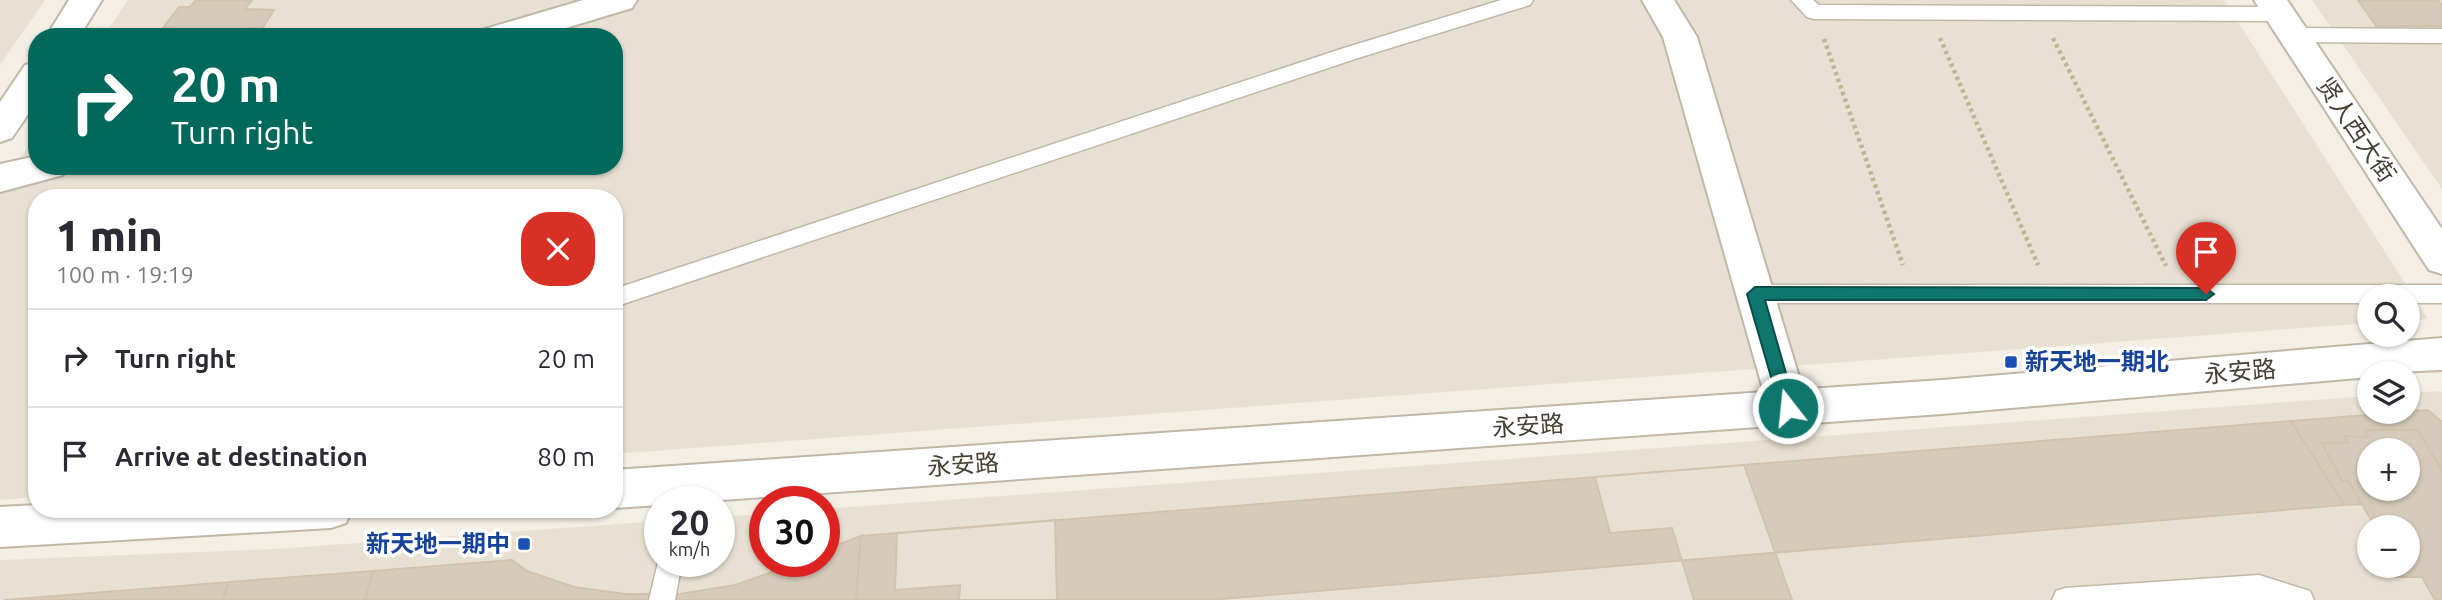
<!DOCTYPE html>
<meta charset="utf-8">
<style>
:root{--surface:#fff;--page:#f7f7f7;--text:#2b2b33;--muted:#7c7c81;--line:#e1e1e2}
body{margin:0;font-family:Ubuntu,"Noto Sans SC",sans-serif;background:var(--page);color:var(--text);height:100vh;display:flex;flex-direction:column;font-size:26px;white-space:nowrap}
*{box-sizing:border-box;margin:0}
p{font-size:23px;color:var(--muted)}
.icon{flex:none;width:38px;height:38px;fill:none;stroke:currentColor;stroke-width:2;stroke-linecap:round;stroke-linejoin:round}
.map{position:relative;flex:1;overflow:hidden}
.sheet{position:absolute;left:28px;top:189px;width:595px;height:329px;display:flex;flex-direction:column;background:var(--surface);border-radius:28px;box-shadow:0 2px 5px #0004}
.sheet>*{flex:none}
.banner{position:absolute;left:28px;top:28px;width:595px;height:147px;border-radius:28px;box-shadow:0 2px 5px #0004;background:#00695c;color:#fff;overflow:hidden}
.tools{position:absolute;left:2357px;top:284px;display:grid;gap:14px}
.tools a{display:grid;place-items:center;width:63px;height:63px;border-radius:50%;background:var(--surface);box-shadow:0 2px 5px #0004;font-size:35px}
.speed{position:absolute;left:644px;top:486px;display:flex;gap:14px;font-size:35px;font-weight:700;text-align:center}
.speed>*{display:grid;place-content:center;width:91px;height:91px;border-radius:50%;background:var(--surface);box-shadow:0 2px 5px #0004;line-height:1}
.speed small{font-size:18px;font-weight:400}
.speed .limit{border:10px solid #d22;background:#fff;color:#111}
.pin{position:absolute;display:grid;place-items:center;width:60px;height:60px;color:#fff;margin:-72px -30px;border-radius:50% 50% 50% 0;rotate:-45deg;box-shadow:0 0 7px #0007}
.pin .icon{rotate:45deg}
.me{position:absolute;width:77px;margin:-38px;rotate:344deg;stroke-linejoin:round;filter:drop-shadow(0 0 5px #0008)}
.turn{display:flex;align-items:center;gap:24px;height:147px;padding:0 28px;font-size:32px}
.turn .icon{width:91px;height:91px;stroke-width:2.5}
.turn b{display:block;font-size:49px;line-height:60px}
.round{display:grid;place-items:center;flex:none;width:74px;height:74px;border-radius:28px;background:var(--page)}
.overview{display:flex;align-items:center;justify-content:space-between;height:119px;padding:0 28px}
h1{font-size:42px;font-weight:800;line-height:52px}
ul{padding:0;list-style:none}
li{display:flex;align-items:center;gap:21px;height:98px;padding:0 28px;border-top:2px solid var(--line)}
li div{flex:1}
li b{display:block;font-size:26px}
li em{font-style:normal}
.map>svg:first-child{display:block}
</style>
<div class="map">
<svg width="2442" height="600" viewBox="0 0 2442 600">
<rect width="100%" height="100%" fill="#f4efe5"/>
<path fill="#e8e1d3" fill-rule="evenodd" d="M0,0H45L0,65Z
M128,0H2224L2428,319L2408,320V296H2370L2369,323L614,454V198H37V497L0,500V188L37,133V166H614V37H103Z
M2312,0H2442V189Z
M2438,391L2442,392V600H0V560L275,549L660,521V562H719V517L765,514V562H824V509L2369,396L2370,411H2408V393ZM2370,450H2408V488H2370ZM2370,527H2408V565H2370Z"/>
<path fill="#d6cbba" stroke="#d1c3ad" stroke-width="2" fill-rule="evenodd" d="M196,0H252L245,9L274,10L262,29L251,28L245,37H169L175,28H163L179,7H190Z
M2358,0H2438L2442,6V26H2376Z
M2428,410L2442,422V471L2418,430H2365L2368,437L2344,436L2348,443H2322L2342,481H2349L2361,504L2344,505L2291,421Z
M2291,421L2344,505L1209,600H856L861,536Z
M2365,430H2418L2442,471V600H2435L2422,577H2394L2387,565H2408V527H2394L2391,521L2371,520L2349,481H2342L2322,443H2348L2344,436L2368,437ZM2370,450H2408V488H2370Z
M1744,465L1792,600H1694L1672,528L1610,533L1595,477Z
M1055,520L1057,600H959L960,585L895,590L897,533Z
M861,536L856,600H365L373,571L512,560L527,571L574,587L625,594H680L735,585L800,562H824V550Z
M373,571L365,600H223L229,582Z
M229,582L223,600H4Z"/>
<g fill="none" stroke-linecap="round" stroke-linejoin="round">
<defs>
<path id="service" d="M1501,0H1533L1530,5L1358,58L614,307V289L1344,48Z
M1791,0H1813L1819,5L2279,7L2286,9L2289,14L2286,19L2279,21L1814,19L1807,17Z
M2293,28L2442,29V43L2293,42L2286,40L2283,35L2286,30Z
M1755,285H2442V303H2408V296H2370V303H1755L1747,300L1744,294L1747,288Z
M660,554V562H682L675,600H649Z
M2259,575L2310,591L2314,600H2052L2056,591L2065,588Z"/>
<path id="minor" d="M583,0H637L632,8L536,37H481L485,29Z
M1642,0H1674L1697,37L1808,407L1802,419L1788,424L1774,419L1768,407L1663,37Z
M37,156V166H68L63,175L0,192V164Z"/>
<path id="tertiary" d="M69,0H102L79,37H46Z
M2254,0H2287L2442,229V274L2429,270Z
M37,62V101L12,138L0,142V102L25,65Z
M2442,338V370L2370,373V377L1942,414L694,502H660V505L614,508V470L1942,380Z
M37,505V509H352L346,523L331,528L0,547V507Z"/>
</defs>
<use href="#service" stroke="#c0b7a7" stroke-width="3"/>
<use href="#minor" stroke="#c0b7a7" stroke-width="4"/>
<use href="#tertiary" stroke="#c0b7a7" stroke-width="4"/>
<path stroke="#c3b397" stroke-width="4.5" stroke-dasharray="3.5 3.5" stroke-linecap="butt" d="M1940,38L2038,265
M2053,38L2166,266
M1824,39L1903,265"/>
<use href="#service" fill="#fff" fill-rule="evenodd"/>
<use href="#minor" fill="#fff" fill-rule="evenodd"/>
<use href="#tertiary" fill="#fff" fill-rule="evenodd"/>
</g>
<path fill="#0f766e" stroke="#0a4d48" stroke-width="2" d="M1755,287L2206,288L2214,294L2206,300H1765L1796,408L1794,413L1788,415L1782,413L1780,408L1747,294Z"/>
<g fill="#1a4fb4" stroke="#fff" stroke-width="2.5">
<rect x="2004" y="355" width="14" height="14" rx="3.5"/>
<rect x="517" y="537" width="14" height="14" rx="3.5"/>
</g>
<g text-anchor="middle" stroke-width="7" stroke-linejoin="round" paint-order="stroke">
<g font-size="24" fill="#473f34" stroke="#fff">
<text transform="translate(2356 130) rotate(56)" y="8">贤人西大街</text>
<text transform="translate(2240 372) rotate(-5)" y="8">永安路</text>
<text transform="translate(1528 426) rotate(-4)" y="8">永安路</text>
<text transform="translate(963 465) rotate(-4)" y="8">永安路</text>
</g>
<g font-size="24" font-weight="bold" fill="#164399" stroke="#fff" text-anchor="start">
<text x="2025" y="370">新天地一期北</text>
<text x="510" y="552" text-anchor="end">新天地一期中</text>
</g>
</g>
</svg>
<div class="tools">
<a><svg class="icon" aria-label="search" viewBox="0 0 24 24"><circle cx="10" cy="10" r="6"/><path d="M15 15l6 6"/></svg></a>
<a><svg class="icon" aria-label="layers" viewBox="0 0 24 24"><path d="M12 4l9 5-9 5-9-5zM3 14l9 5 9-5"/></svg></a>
<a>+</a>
<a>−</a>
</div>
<div class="speed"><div>20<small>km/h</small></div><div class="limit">30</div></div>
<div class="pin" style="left:2206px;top:294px;background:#d93025"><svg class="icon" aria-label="arrive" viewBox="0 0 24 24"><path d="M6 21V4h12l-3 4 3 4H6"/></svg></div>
<svg class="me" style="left:1788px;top:408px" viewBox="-20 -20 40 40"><circle r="17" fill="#0f766e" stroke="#fff" stroke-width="3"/><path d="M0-11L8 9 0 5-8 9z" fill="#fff"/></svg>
<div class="banner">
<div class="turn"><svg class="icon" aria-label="right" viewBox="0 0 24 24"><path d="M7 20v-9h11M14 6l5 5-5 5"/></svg><div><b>20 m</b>Turn right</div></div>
</div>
<section class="sheet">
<div class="overview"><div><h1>1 min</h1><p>100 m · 19:19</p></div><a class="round" style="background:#d93025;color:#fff"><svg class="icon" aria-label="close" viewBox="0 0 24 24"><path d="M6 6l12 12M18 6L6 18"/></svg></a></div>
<ul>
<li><svg class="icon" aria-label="right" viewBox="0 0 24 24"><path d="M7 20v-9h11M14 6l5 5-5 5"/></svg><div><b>Turn right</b></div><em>20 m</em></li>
<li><svg class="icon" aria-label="arrive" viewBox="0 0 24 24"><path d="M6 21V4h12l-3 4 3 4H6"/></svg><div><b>Arrive at destination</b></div><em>80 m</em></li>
</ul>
</section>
</div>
